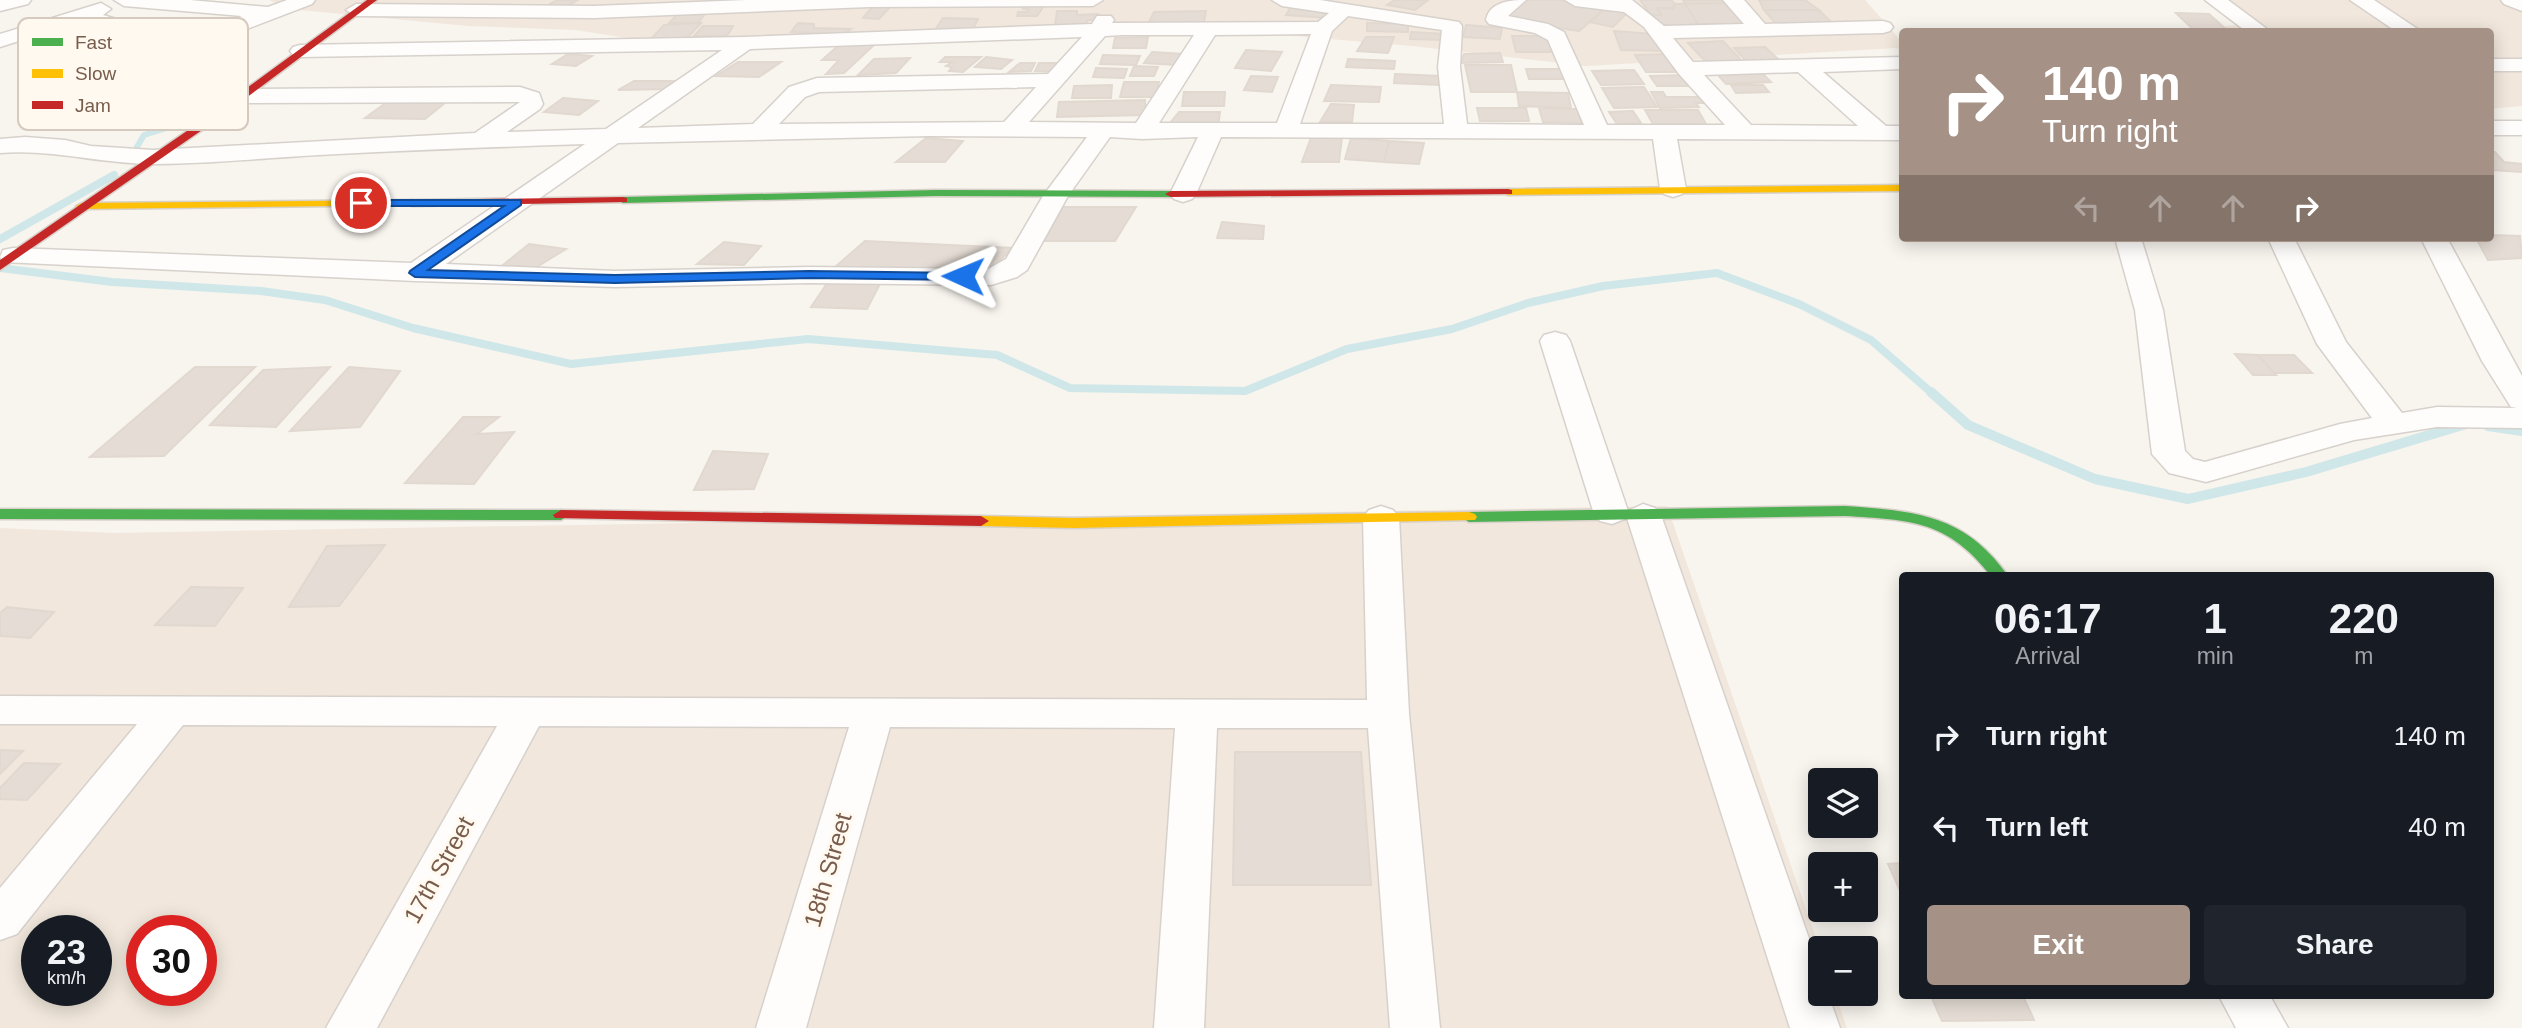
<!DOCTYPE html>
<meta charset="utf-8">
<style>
:root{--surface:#171b24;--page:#20242c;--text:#f1f3f6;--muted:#9ea1a6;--accent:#a59185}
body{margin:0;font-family:Helvetica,sans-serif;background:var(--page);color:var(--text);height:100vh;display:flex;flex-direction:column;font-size:26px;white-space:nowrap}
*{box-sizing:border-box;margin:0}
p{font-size:23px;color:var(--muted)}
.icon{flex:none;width:38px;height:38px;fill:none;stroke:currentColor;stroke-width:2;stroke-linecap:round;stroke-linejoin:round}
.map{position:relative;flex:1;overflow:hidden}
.sheet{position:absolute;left:1899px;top:572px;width:595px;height:427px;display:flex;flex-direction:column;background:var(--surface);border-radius:7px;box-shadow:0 4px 18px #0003}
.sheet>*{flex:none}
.hud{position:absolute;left:1899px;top:28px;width:595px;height:214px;border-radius:7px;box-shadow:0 4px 18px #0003;background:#a59185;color:#fff;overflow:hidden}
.tools{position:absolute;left:1808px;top:768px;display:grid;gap:14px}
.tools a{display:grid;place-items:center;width:70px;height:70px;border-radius:7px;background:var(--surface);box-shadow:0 4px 18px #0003;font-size:35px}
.speed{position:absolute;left:21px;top:915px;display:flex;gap:14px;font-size:35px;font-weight:700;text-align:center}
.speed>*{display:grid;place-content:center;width:91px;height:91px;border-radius:50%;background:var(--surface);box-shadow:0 4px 18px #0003;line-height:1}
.speed small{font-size:18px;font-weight:400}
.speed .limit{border:10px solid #d22;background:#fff;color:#111}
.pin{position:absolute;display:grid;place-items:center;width:60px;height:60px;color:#fff;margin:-30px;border:4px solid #fff;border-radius:50%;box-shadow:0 2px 7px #0007}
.me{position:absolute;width:77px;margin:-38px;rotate:271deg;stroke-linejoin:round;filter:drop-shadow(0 0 5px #0008)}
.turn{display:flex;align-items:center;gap:24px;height:147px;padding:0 28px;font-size:32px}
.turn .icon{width:91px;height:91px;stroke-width:2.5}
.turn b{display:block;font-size:49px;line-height:60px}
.lanes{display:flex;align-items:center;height:66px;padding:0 28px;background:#0003;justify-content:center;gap:35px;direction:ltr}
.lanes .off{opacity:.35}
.eta{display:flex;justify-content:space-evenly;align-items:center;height:119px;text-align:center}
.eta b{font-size:42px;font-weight:800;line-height:49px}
.button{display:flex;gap:14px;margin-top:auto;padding:14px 28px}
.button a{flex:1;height:80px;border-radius:7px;background:var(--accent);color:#fff;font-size:28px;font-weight:800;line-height:80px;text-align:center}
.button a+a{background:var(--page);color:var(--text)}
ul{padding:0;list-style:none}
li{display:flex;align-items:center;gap:21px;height:91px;padding:0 28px}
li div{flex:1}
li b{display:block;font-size:26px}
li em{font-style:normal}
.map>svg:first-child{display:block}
</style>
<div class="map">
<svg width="2522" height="1028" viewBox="0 0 2522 1028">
<rect width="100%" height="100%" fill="#f8f4ee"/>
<path fill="#f1e7dc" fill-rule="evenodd" d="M269,0H1865L1902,42V51L1896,48L1586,66L1412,46L1271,34L1113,31L908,44L658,43L576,30L468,26L289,9Z
M2228,0H2522V106L2490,109V32H2125L2261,24Z
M1667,506L1820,950V994H1835L1847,1028H0V528L114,533ZM37,931H96V990H37ZM142,931H201V990H142Z"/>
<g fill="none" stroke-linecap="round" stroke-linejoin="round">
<path stroke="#cfe7e9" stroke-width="6" d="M136,159L137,147L144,135L179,124"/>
<path stroke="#cfe7e9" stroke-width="8" d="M0,239L114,175
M0,268L112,282L261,291L325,300L413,328L571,364L808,339L997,355L1070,388L1245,391L1347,349L1452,329L1528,303L1603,286L1717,273L1799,304L1871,340L1933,394"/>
<path stroke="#cfe7e9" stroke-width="10" d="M1931,392L1968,425L2095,479L2188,499L2306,472L2466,424
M2488,426L2522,431"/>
</g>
<path fill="#e5ddd5" stroke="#e1d8d0" stroke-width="2" d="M557,0H578L564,8L545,7Z
M1395,0H1428L1415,10L1387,5Z
M1524,0H1567L1609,6L1579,31L1500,19Z
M1640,0H1671L1675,4L1673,8H1657L1661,15H1651Z
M1683,0H1725L1726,3L1685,4Z
M1759,0H1805L1819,10H1764Z
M1726,3L1750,25L1698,24L1685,4Z
M1675,4H1685L1698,24L1662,26L1651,15H1661L1657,8L1673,9Z
M874,5H892L879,19L863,18Z
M1025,5L1044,6L1037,16H1017L1018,12H1027L1028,9H1023Z
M1292,5L1333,8L1328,18L1286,15Z
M1605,9L1627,13L1613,27L1589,22Z
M1764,10H1819L1832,23L1776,24Z
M707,11L698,23H669L680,12Z
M1057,11H1077V15L1098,14L1095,20H1088L1084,26H1055Z
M1206,11L1204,22L1148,24L1154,12Z
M2176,13L2209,14L2229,32H2196Z
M943,18L978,19L973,29L935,30Z
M701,23L687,38L651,39L664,25Z
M798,23L814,24V28L851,29L843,35L791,32Z
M1367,23L1408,24V32L1367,31Z
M1466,25L1502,28L1500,39L1463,37Z
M703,26H733L727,36H694Z
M1614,31L1653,34L1667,51L1621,50Z
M1411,32L1445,34V40L1410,39Z
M1512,36H1552L1558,52H1516Z
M1148,37L1146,48H1113L1115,38Z
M1366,37H1394L1388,53L1357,51Z
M1723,41L1742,61L1706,62L1688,43Z
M875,44L844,73L826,74L839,60H822L839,45Z
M1765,47L1779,60L1746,61L1734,48Z
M1246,50L1282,52L1271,71L1235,68Z
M1152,52L1183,54L1177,65L1144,63Z
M1500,53L1503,62L1461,63L1464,54Z
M568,54L592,56L576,66L552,64Z
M1668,54L1680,72H1646L1635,55Z
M1103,55L1140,56L1136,65L1100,64Z
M945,57H981L963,72L949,71L952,67L946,66L952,62H940Z
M986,57L1012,60L1001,69L975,67Z
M910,58L896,73L858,75L874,59Z
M1348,59L1395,61L1394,69L1346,67Z
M738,62H781L759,77L716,76Z
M1020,63H1035L1031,71L1009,72Z
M1039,63H1059L1055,72L1035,71Z
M1465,65H1511L1517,92H1471Z
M1134,66L1158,67L1154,76H1130Z
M1096,68L1127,69L1124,78L1093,77Z
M1526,69H1562L1566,79H1529Z
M1634,70L1644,84L1601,85L1592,71Z
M1762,73L1771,82L1726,84L1717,74Z
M1395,74L1441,76V85L1394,83Z
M1687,75L1695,86H1657L1650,76Z
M1251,76L1278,77L1272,92L1244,90Z
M634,81H680L667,89L618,90Z
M1124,82H1159L1156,97H1120Z
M1112,85L1111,98H1072L1074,86Z
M1331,85L1381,87L1379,102L1324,101Z
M1731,85H1763L1769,92L1736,93Z
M1644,87L1657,107L1614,108L1602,88Z
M1184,92H1225L1224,106H1182Z
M1517,92L1568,93L1571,108L1519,106Z
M1651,92H1663L1666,97H1702L1706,103H1696L1699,107L1660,108Z
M563,98L598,101L579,115L544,112Z
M1145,100V115L1057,117L1059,102Z
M387,102L445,103L425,119L365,118Z
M1331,104L1354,105L1352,122H1320Z
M1477,108H1526L1529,121H1480Z
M1539,108L1577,109L1582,123L1543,122Z
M1645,110H1698L1706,124H1653Z
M1633,111L1641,123L1617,124L1609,112Z
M1179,112H1220L1218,128H1166Z
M1312,135L1342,137L1339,162H1302Z
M926,138L963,141L945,162H896Z
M1351,138L1389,141L1384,162L1345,159Z
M1389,141L1424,143L1419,164L1384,162Z
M2490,152H2495L2504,162L2522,164V172L2492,170Z
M1063,207H1136L1115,241H1044Z
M1222,222L1264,226L1263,239L1217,238Z
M2490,235L2520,236L2522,258L2488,260L2476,238H2490Z
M865,241L1012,248L991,270L835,267Z
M724,242L761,246L744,265L697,264Z
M529,244L566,249L535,268L503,265Z
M882,280L867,309L811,307L828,282Z
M2235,354L2258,355L2276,375H2253Z
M2258,355H2294L2312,373H2274Z
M195,367H255L164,456L90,457Z
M330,367L276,427L210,425L263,370Z
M349,367L400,371L360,427L290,431Z
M463,417H499L477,434L514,432L474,484L405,483Z
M713,451L768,454L754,489L694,490Z
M385,545L339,606L289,607L327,546Z
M191,587L243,588L215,626L155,625Z
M7,607L54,612L30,638L0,636V613Z
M0,750L23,751L0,774Z
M1235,752H1361L1371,885H1233Z
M24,763L60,764L27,800L0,799V788Z
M1902,863V895L1888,864Z
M1907,996H2023L2034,1020L1942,1021L1931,996Z"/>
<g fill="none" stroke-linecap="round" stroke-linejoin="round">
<defs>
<path id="street" d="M0,0H31L28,4L0,11Z
M114,0H190L268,7L287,0H315L312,4L189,51C202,57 198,70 208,80C217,88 232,88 243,89L520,87L539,93L543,104L540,109L507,132L606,129L722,50L300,57L293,55L290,51L293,47L300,45L745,37L1092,24L1097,16H1111L1114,20L1112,23L1318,22L1329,13L1282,6L1272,0H1320L1459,22L1462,26L1460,67L1467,124L1584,125L1548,40L1535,33L1489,24L1486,20C1489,2 1510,0 1526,0L1508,16L1548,24L1564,32L1607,125H1725L1679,74L1644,27L1624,12L1575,6L1565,0H1632L1664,26L1744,24L1723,0H1744L1765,24L1883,21L1890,23L1893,27L1890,31L1883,33L1673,38L1693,62L1902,57V69L1823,72L1886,126H1902V140L1677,139L1686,189L1682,194L1673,197L1664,194L1660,189L1653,139L1221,137L1196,194L1192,199L1183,202L1174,199L1170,194L1198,137L1142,139L1110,137L1068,196L1027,270L1017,277L991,285L809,283L615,287L415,281L3,262L0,257L3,250L13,248L411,263L585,144C496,147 408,150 319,155C264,158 208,164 154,164C102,164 52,149 0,153V139L25,137L65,140L91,146L153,150L475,133L520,102L243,103C213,98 187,95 178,61L109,29L82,21L0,47V34L101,3L111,9L103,15L123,21L172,43L242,16L124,6ZM1348,16L1442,30L1438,67L1444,124H1300L1332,31ZM1311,34L1277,123H1159L1215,35ZM1123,35H1194L1136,123L1029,122L1105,36ZM1082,37L1048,74L817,78L789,87L753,124L638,128L750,49ZM1798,72L1858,126L1751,125L1704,75ZM1036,87L1004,122L779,124L805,97L819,92ZM929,136L1087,137L1043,196L1006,259L988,269L809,267L615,271L446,264L618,143Z
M747,0H1103L1093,6L869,7L594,18L356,16L346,10L356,4L594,6Z
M2205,0H2228L2271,32H2247Z
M2350,0H2374L2422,32H2397Z
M2501,0H2522V11L2504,4Z
M2490,59H2522V71H2490Z
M2490,121H2522V135H2490Z
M2115,238H2141L2163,310L2185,451L2193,459L2205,462L2340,424L2372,418L2317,344L2268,238H2294L2346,342L2402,413L2437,407L2517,408L2511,407L2482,361L2421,238H2447L2522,376V428L2437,427L2354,440L2206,482L2169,473L2152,454L2135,310Z
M1555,332L1566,335L1570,341L1628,511L1643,504L1655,508L1661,515L1820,970V994H1828L1840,1028H1790L1627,518L1612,524L1600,521L1594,514L1540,341L1544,335Z
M1381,506L1393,510L1399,517L1409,714L1440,1028H1390L1368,728H1217L1204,1028H1154L1175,728L890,727L806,1028H756L849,727L539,726L377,1028H326L497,726L183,725L17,934L0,940V888L137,724H0V696L1367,700L1363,517L1369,510Z
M2219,996H2270L2288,1028H2236Z"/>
<path id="fast" d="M936,190L1171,191L1177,194L1171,197L936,196L623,203L617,200L623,197Z
M1845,506C1914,511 1965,514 2008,576H1991C1947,520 1911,520 1845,516L1469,522L1461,517L1469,512Z
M0,509L561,510L569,515L561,520L0,519Z"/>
<path id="slow" d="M1902,185V191L1508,195L1502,192L1508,189Z
M412,200L416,201V205L82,209L76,206L82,203Z
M1469,512L1475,514L1477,517L1475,520L1073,528L981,526L973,521L981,516L1073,518Z"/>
<path id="jam" d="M367,0H377L218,119L0,270V260L210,115Z
M1508,189L1512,190V194L1171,197L1165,194L1171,191Z
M623,197L627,198V202L412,206L406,203L412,200Z
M561,510L981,516L989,521L981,526L555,518L553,515Z"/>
</defs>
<use href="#street" stroke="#d7d1cc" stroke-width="3"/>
<use href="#fast" stroke="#d8d1ca" stroke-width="3"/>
<use href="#slow" stroke="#d8d1ca" stroke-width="3"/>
<use href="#jam" stroke="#d8d1ca" stroke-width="3"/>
<use href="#street" fill="#fefdfc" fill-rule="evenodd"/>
<use href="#fast" fill="#4caf50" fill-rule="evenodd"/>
<use href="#slow" fill="#ffc107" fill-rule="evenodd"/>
<use href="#jam" fill="#c62828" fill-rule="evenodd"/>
</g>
<path fill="#1a73e8" stroke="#114b97" stroke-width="2" d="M521,200V205L428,270L615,275L809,271L963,273L969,276L963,280L809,278L615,283L415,277L409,273L410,271L504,206H361L356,203L361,200Z"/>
<g text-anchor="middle" stroke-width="6" stroke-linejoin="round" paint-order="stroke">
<g font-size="24" fill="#785c4c" stroke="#fff9f0">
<text transform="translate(439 870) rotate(-61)" y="8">17th Street</text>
<text transform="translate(828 870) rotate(-74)" y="8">18th Street</text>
</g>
</g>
<rect x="18" y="18" width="230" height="112" rx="10" fill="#fff9f0" stroke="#d6cabf" stroke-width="2"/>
<rect x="32" y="38" width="31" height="8" fill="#4caf50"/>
<rect x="32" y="69" width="31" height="9" fill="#ffc107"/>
<rect x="32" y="101" width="31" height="8" fill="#c62828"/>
<g font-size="19" fill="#785c4c">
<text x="75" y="49">Fast</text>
<text x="75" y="80">Slow</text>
<text x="75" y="112">Jam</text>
</g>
</svg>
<div class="tools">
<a><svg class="icon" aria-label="layers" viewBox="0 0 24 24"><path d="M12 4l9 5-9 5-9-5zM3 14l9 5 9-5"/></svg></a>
<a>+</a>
<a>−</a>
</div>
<div class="speed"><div>23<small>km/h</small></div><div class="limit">30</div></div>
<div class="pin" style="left:361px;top:203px;background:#d93025"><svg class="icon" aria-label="arrive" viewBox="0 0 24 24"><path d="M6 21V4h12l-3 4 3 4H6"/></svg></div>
<svg class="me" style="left:963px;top:276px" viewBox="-20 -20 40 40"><path d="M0-17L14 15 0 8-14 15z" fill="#1a73e8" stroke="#fff" stroke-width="4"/></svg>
<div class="hud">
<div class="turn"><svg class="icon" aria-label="right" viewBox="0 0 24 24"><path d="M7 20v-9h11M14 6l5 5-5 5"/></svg><div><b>140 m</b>Turn right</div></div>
<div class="lanes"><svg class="icon off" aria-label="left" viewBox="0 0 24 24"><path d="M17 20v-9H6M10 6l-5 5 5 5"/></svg><svg class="icon off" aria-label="ahead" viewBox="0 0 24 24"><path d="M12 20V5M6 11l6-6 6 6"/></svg><svg class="icon off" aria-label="ahead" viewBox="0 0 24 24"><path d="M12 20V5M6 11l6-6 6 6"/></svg><svg class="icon" aria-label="right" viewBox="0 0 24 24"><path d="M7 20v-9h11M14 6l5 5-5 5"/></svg></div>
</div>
<section class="sheet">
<div class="eta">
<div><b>06:17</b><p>Arrival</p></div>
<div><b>1</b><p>min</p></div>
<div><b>220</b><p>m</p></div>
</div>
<ul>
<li><svg class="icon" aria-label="right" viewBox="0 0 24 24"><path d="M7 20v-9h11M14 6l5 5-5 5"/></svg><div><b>Turn right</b></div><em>140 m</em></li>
<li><svg class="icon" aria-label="left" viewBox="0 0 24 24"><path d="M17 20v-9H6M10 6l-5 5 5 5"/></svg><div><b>Turn left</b></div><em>40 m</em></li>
</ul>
<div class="button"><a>Exit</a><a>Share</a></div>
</section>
</div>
